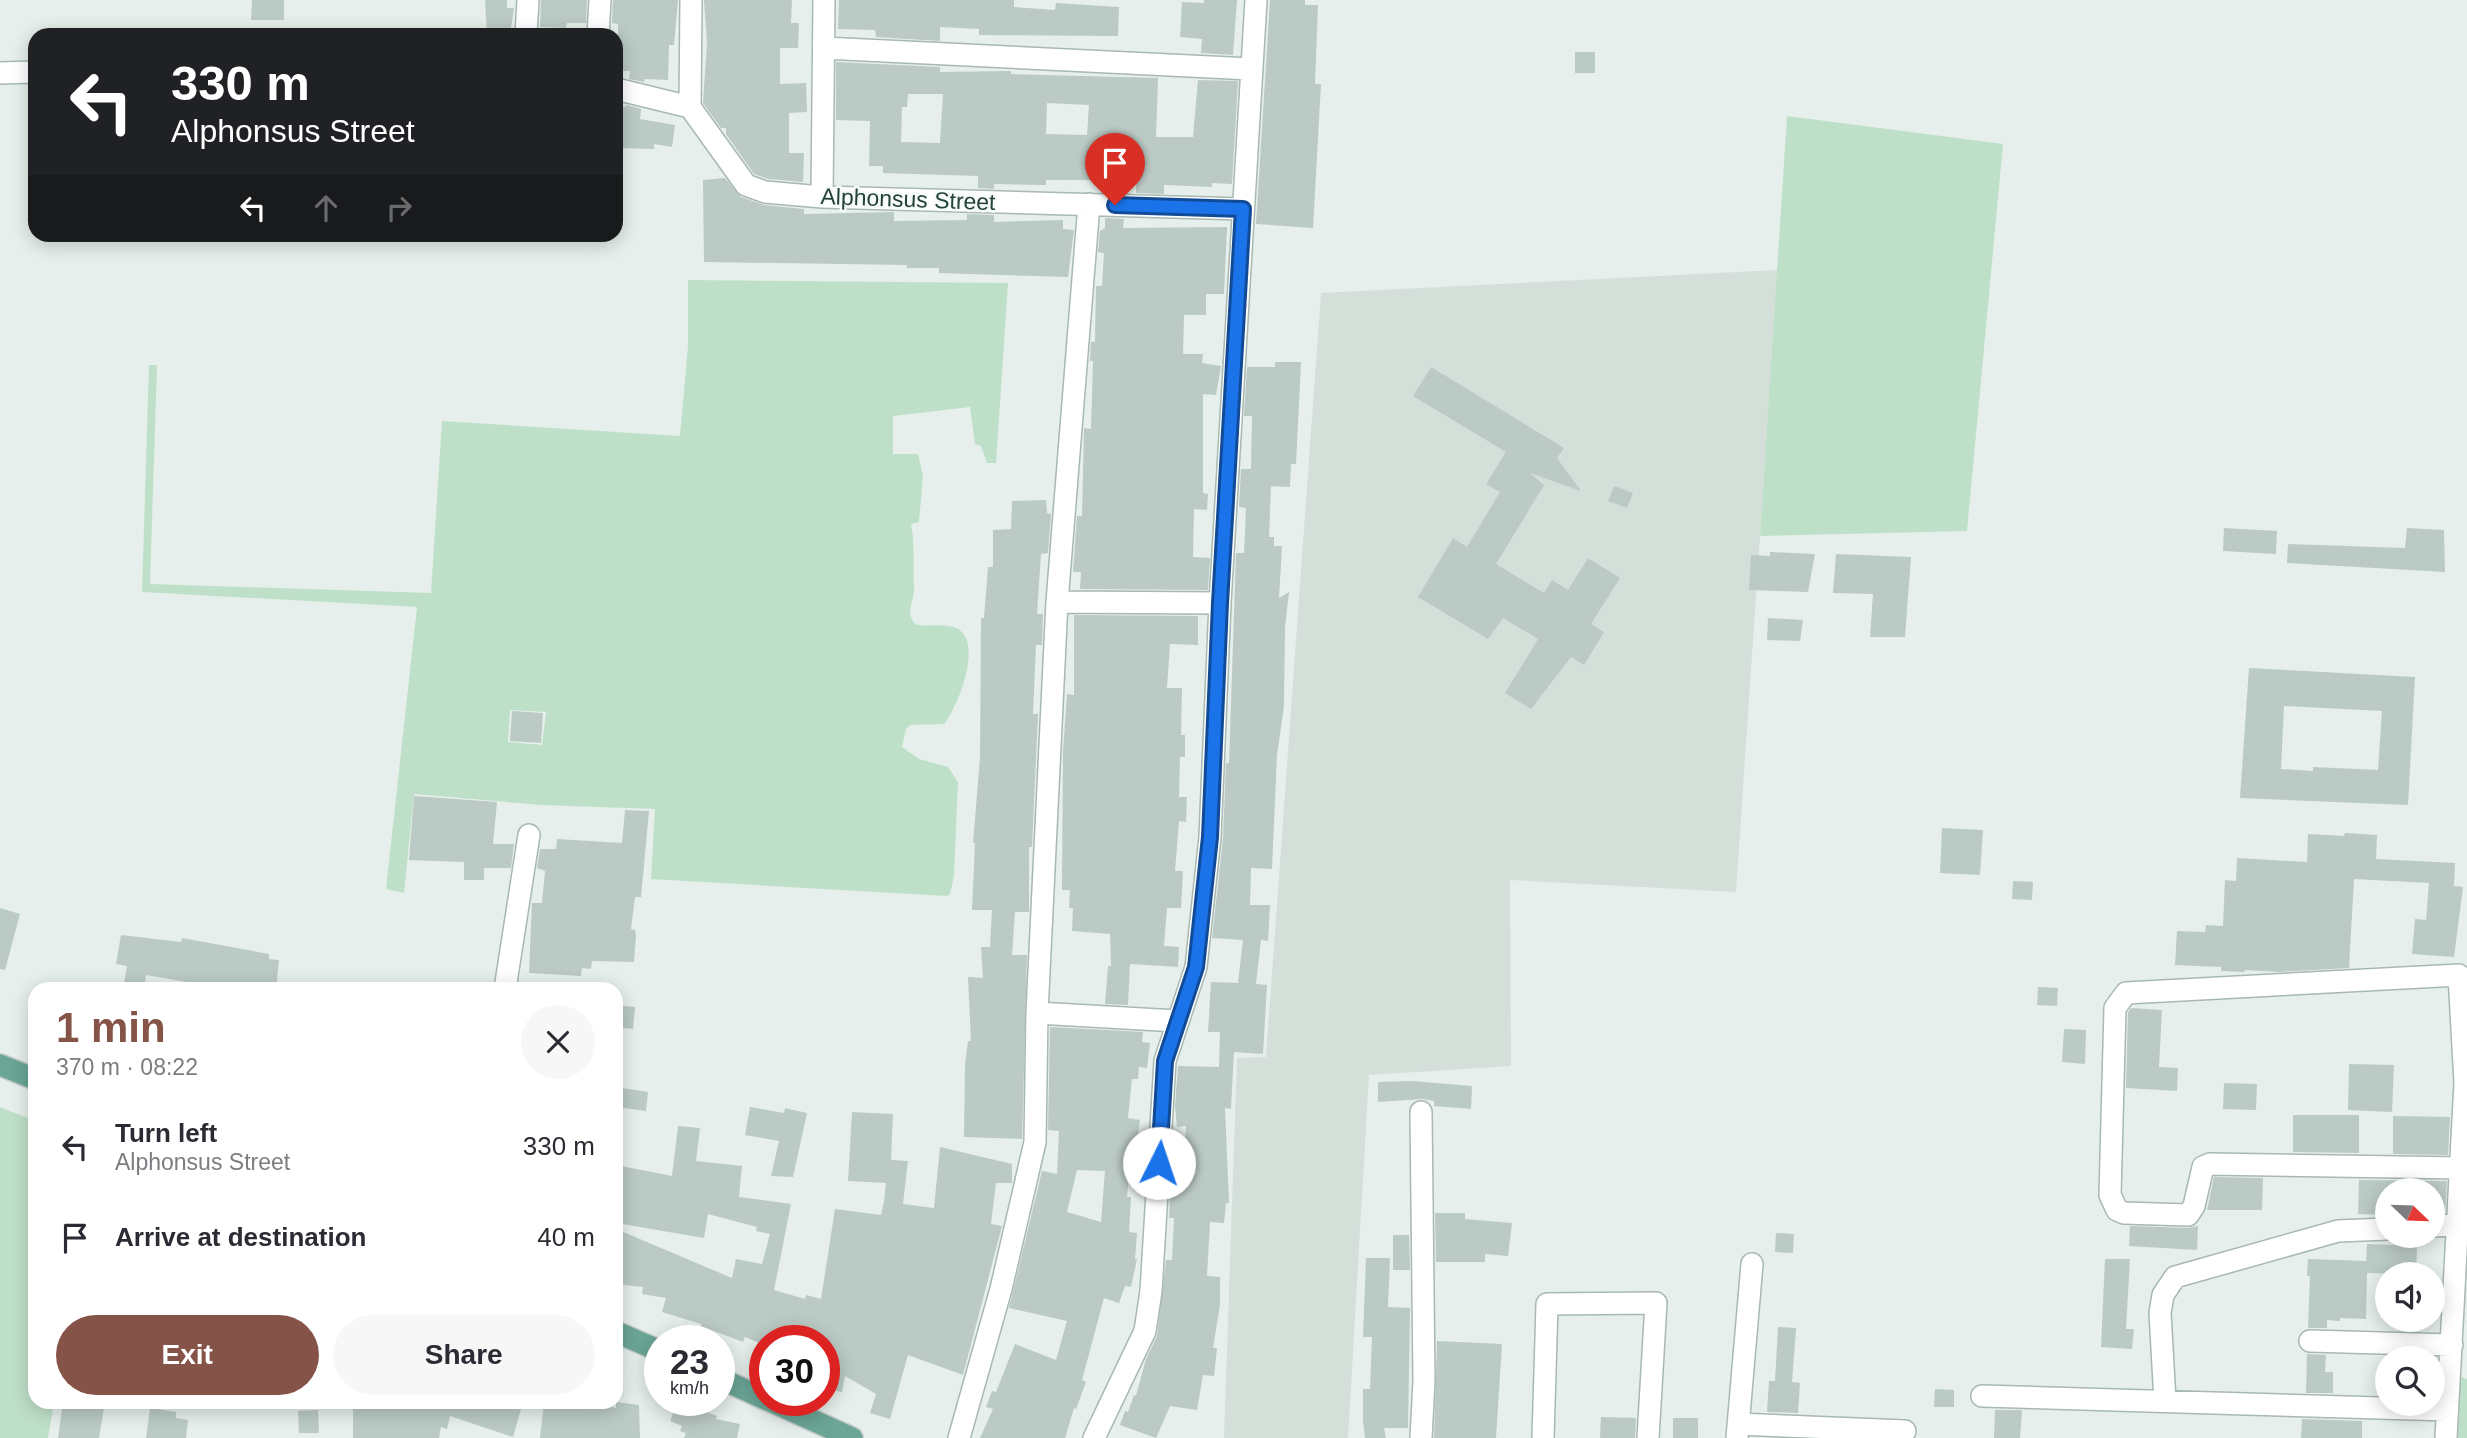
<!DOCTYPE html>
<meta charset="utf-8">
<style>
:root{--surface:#fff;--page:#f7f7f7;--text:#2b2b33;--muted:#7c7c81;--accent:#855347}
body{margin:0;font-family:Arial,sans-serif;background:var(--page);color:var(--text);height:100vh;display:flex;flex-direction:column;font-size:26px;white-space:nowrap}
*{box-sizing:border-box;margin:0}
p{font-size:23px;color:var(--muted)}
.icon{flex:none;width:38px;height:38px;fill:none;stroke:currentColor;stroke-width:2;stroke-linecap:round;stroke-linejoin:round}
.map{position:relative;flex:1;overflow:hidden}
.panel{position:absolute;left:28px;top:982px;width:595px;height:427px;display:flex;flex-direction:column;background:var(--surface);border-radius:21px;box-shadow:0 4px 18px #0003}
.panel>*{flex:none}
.banner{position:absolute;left:28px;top:28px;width:595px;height:214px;border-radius:21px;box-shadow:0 4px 18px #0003;background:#202124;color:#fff;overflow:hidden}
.needle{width:46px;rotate:113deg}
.buttons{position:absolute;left:2375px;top:1178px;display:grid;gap:14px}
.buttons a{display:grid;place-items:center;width:70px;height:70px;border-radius:50%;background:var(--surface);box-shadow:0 4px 18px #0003;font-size:35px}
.speed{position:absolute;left:644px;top:1325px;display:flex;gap:14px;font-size:35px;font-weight:700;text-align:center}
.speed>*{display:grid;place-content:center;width:91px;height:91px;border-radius:50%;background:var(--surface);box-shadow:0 4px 18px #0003;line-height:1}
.speed small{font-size:18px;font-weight:400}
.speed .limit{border:10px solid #d22;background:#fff;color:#111}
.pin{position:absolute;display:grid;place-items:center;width:60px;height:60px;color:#fff;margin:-72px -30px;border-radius:50% 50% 50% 0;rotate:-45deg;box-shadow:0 0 7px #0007}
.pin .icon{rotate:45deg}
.me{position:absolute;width:77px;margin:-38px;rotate:4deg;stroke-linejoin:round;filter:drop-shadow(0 0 5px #0008)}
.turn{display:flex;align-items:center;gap:24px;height:147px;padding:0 28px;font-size:32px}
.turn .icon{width:91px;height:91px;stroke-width:2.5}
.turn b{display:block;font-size:49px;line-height:60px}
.lanes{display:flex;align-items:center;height:66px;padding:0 28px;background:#0003;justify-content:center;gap:35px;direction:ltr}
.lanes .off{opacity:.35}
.round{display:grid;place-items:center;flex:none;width:74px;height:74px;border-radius:37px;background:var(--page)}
.overview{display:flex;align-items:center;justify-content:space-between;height:119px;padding:0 28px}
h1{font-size:42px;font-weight:800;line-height:52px;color:var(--accent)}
.action{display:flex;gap:14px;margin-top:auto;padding:14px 28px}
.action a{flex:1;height:80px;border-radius:42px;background:var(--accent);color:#fff;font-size:28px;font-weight:800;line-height:80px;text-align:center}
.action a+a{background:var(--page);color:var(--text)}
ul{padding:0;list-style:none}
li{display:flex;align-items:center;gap:21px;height:91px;padding:0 28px}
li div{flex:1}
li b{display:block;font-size:26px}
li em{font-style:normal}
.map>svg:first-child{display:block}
</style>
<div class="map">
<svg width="2467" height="1438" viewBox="0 0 2467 1438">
<rect width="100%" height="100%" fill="#e6efeb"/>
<path fill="#d4dfda" d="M1778,270L1736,892L1510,880L1511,1066L1369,1075L1348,1438H1224L1237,1058L1266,1057L1321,293Z"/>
<path fill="#bfe0c8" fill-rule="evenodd" d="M1787,116L2003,144L1967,531L1760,536Z
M688,280L1008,283L996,463H987L981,446L975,444L970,407L893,416V454H918L923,476L919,522L911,524C915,543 913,566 914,587C915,602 904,610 915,624C929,628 944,622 958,629C983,644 958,707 944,724L910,725L906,729L902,747L919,759L948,767L958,782L954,876L950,894L947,896L651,879L655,809L541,805L414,794L404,893L386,889L417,607L142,592L149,365H157L150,584L431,593L442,421L680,436L688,346ZM510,710L546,712L542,745L508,742Z
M0,1107L35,1121V1402H54L48,1438H0Z
M2460,1377L2467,1379V1438H2457Z"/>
<path fill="#bbcac4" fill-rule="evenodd" d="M252,0H284V20H251Z
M485,0H507V8H514L510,35H487Z
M541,0H587L586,23H567L566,28L540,27Z
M613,0H678L674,45H669L668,80L645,79L644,82L629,79L630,71H618V24L612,23Z
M704,0H792L791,23H799L798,48H780V84L806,83L807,112L789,113V153H804L803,182L768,179L754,174L726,134V128H721L703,103L707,43Z
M839,0H1014V7L1055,10L1056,3L1119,7L1118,36L979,35V29L940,27V41L876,37L875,30L838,29Z
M1204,0H1237L1233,55L1201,53L1202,39L1180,37L1182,2L1204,3Z
M1270,0H1305V5H1318L1315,84H1321L1313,228L1256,224Z
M1575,52H1595V73H1575Z
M836,62L940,67V72L1011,71V74L1158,78L1156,137H1193L1198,80L1238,81L1232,184L1212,183V187L1164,185V194L1136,193V182L1118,180H1046V185L994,184V189L978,188V176L883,173V166H869L870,121L836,120ZM908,94H943L940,143L901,142L902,107H907ZM1047,103L1089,105L1087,135L1046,134Z
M626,105L641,109L640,119L675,125L672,147L654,144V149L620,148L623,124L616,123V106L625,107Z
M725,178L741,197L764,205L804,209V214L894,212V221L967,220V214L994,215V222L1063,220V229L1074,230L1068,277L939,273V268H907V265L704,262L703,180Z
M1105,218L1124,219L1123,228L1227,227L1224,294H1206V315H1184L1183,354H1203L1202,363L1221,366L1216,395L1203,394V493L1208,494L1207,510L1194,509L1193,557L1210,558L1208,590L1080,589L1081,572H1073L1077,516H1082L1084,428L1091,429L1093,361H1090L1091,342H1095L1096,286H1102L1104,253L1098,252L1100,231L1105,228Z
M1275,362H1301L1296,464H1291L1290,487L1271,486L1269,537H1274V546H1282L1279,598L1289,592L1285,627L1284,706L1277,755L1272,869L1251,868L1250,905H1270L1268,941L1261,940L1256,984L1267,985L1263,1054L1234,1052L1231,1109L1225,1108L1229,1203H1226L1224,1223L1210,1222L1207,1276L1220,1277V1305L1213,1348H1217L1214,1376L1203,1375L1197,1410L1170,1406L1156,1438L1120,1425L1125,1411L1128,1412L1134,1395L1136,1396L1146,1359L1157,1336L1166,1260H1172L1174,1218H1169L1172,1158H1185L1186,1126L1177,1127L1175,1106L1178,1066L1219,1067L1220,1032H1208L1211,982L1238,983L1243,940L1212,938L1223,838L1226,763H1229L1236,553H1244L1246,508L1239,507L1241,469H1251L1252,416H1244L1247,367H1275Z
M1431,367L1564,448L1557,458L1581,491L1530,473L1544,485L1496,564L1544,593L1552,580L1568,590L1588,558L1620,578L1591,624L1604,632L1584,665L1571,657L1531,709L1505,693L1538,639L1503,618L1488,639L1418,597L1453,538L1467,547L1500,492L1486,484L1506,452L1413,396Z
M1614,486L1633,493L1627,508L1608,501Z
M1046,500L1047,513L1051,514L1048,553L1041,554L1037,614H1043L1042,645H1036L1033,714H1038L1032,847H1029V912H1015L1012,955H1027L1022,1139L964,1137L965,1064L968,1041H971L968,977L983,978L981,947H990L992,910H972L975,843H973L980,758L981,618H984L988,567H993V530L1011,529L1012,501Z
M2224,528L2277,531L2276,554L2223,551Z
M2407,528L2444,530L2445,572L2287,563L2288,544L2405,548Z
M1770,552L1815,554L1808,592L1749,590L1751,555L1770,556Z
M1836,554L1911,557L1905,637H1870L1873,594L1833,593Z
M1074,615L1198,616V645L1170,644L1167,688H1182L1181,735H1185V757H1180L1179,797H1187L1186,822L1179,821L1175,871H1183L1181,908H1167L1164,946L1179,947L1178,967L1130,964L1128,1005L1105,1004L1108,966H1111L1110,934L1072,931L1073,908H1069L1070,890H1062L1063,751L1067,694L1074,695Z
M1768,618L1803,620L1800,641L1767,640Z
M2249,668L2415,677L2408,805L2240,798ZM2284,706L2382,711L2378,770L2313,767V771L2281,769Z
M512,711L543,713L541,743L510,741Z
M414,796L497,802L493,844H514L511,868H484V880H464V862L409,860Z
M625,810L649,811L641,897H635L631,929L635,930L636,936L634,962L592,961L591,969L582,968L581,976L529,973L532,903H542L545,871L537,868L540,849H556L557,839L622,843Z
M1942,828L1983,830L1980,875L1940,873Z
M2345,833L2377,835L2376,859L2455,863L2454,886L2463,887L2454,957L2412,954L2415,919L2426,920L2429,883L2354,879L2349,968L2279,972L2245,970L2244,972L2221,971V967L2175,965L2177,931L2205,932L2206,925L2223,926L2225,880L2236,881L2237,858L2307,862L2308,834L2344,836Z
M2013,881L2033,882L2032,900L2012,899Z
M0,908L20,914L5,970L0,969Z
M121,935L181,942L182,938L269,954V959L279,960L276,989H228L146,975L144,989H123L127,966L116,964Z
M2038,987L2058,988L2057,1006L2037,1005Z
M616,1005L635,1007L633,1029L616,1027Z
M2131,1008L2162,1010L2159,1067L2178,1068L2177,1091L2126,1088L2128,1012Z
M1050,1027L1143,1032L1142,1042L1150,1043L1147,1068L1139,1067L1138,1079H1132L1128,1118L1140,1120L1135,1152H1131L1127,1197H1131L1129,1232L1137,1233L1135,1259H1137L1131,1287L1125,1286L1119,1303L1104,1298L1082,1380L1086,1382L1076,1409L1074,1408L1065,1438H980L993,1409L986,1407L992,1391L996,1392L1015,1344L1056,1360L1067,1321L1009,1308L1042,1171L1057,1174L1059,1131L1048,1130ZM1077,1170L1105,1171L1101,1222L1067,1212Z
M2064,1029L2086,1030L2085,1064L2062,1062Z
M2349,1064L2394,1065L2392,1112L2348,1110Z
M1411,1081L1472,1086L1471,1109L1434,1106V1101L1422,1099L1378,1102V1082Z
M2224,1083L2257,1084L2256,1110L2223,1109Z
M616,1087L648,1092L646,1111L616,1107Z
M750,1107L784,1113L785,1108L807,1113L793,1177L771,1176L779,1141L745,1135Z
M852,1112L893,1114L891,1160L908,1161L903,1204L934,1208L940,1147L1012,1164V1183H996L991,1224L1002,1226L963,1375L908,1355L890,1419L870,1413L876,1394L845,1376L842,1392L824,1389V1340H765L764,1345L745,1337L743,1342L701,1326V1324L662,1312L666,1298L642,1294L643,1287L616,1284V1229L732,1278L736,1259L762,1264L770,1234L756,1231L757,1227L708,1214L704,1238L616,1223V1192L621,1166L672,1176L678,1126L700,1128L696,1161L742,1166L739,1197L791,1204L774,1290L805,1299L806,1295L821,1299L835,1209L881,1215L884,1201L886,1183L848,1181Z
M2293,1115H2359V1153L2293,1152Z
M2393,1116L2450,1117L2448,1155L2393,1154Z
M2214,1177L2263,1178L2262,1210H2207Z
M2359,1180L2447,1181L2445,1211L2432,1210V1190H2387V1215L2358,1214Z
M1435,1213H1465V1219L1512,1223L1508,1256L1485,1254V1262H1436Z
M2130,1226L2188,1228L2198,1226L2197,1250L2129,1246Z
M1776,1233L1794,1234L1793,1253L1775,1252Z
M1393,1235H1409L1410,1270H1393Z
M2367,1244L2417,1246L2416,1274L2367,1273L2366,1319L2340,1318V1321L2327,1320V1328H2308L2310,1276H2307L2308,1259L2366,1261Z
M1366,1258H1390L1388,1307L1410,1308L1408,1428H1384L1386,1438H1365L1363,1422V1389H1370L1372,1337H1363Z
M2105,1259H2130L2126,1329H2134L2132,1349L2101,1347Z
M1778,1327L1796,1328L1792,1382L1800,1383L1798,1413L1767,1412L1769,1381H1775Z
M1437,1341L1502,1344L1496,1438H1434Z
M2307,1354L2326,1355L2325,1372H2333V1393H2306Z
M1935,1389L1954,1390V1407H1934Z
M63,1402H105L99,1438H58Z
M353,1402H523L513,1437L450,1416L447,1429L441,1427L439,1438H353Z
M544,1402H591L616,1408V1402L639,1405L640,1438H540Z
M677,1404L689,1409L696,1408L717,1416L716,1419L740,1424L737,1438H684L686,1433L680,1431L682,1426L670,1421Z
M150,1408L176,1412V1418L188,1420L186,1438H146Z
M318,1410L319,1433H299L298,1411Z
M1995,1410H2022L2020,1438H1994Z
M1601,1417L1636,1418L1635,1438H1600Z
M1673,1418H1698V1438H1673Z
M2302,1419L2362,1421V1438H2301Z"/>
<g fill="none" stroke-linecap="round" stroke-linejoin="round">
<defs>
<path id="minor" d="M526,35L528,0
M598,35L600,0
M824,48L1251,69
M0,73L35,72
M616,89L690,107L746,185L765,192L822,197L1243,209
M690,107L691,0
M822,197L824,0
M1057,602L1220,603
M505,989L529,835
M1037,1013L1177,1021
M2432,1226L2459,1225
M2310,1341L2452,1345
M1982,1396L2447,1410
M2165,1401L2160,1313L2163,1295L2175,1277L2338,1231L2387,1229
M1739,1424L1905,1431
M959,1438L1001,1289L1035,1142L1037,1013L1057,602L1089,204
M1094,1438L1145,1331L1151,1291L1165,1061L1196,967L1210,837L1220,603L1256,0
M1421,1438L1424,1381L1421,1112
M1543,1438L1547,1304L1656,1303L1648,1438
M1737,1438L1752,1264
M2446,1438L2465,1083L2459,975L2126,993L2115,1008L2110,1195L2117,1210L2124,1213L2188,1215L2194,1206L2203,1167L2210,1164L2461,1168"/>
<path id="primary" d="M0,1065L35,1079
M616,1332L660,1351
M719,1378L765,1399
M768,1400L852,1438"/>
</defs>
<use href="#minor" stroke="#a8b8b2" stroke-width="24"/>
<use href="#primary" stroke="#c2cac8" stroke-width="24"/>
<use href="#minor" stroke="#fff" stroke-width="21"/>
<use href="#primary" stroke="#6aa596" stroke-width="21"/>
</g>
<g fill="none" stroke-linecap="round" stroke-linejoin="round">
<defs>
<path id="route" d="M1115,205L1243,209L1220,603L1210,837L1196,967L1165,1061L1159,1163"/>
</defs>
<use href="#route" stroke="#114b97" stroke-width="18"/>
<use href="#route" stroke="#1a73e8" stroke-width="12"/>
</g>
<g text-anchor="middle" stroke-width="5" stroke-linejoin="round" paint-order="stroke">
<g font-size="23" fill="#24423a" stroke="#f7fbf9">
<text transform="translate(908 199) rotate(2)" y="8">Alphonsus Street</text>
</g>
</g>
</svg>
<div class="buttons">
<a><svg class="needle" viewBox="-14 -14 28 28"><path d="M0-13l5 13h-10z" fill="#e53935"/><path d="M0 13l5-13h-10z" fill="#7c7c81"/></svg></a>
<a><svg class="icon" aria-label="sound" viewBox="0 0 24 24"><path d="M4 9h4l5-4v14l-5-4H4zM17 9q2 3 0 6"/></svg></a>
<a><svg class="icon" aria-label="search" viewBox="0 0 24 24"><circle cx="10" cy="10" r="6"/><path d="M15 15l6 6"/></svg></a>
</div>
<div class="speed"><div>23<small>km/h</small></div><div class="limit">30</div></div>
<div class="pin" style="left:1115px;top:205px;background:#d93025"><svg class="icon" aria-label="arrive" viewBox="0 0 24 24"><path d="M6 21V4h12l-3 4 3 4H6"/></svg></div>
<svg class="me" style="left:1159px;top:1163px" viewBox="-20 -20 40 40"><circle r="19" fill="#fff"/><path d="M0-13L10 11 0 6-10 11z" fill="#1a73e8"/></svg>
<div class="banner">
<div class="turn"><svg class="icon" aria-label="left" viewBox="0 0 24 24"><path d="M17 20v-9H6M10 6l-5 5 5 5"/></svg><div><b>330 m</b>Alphonsus Street</div></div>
<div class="lanes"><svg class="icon" aria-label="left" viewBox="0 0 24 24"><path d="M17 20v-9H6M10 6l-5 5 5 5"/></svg><svg class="icon off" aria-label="ahead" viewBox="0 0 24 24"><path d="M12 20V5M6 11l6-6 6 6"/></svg><svg class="icon off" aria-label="right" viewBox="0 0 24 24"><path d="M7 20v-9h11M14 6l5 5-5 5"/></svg></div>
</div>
<section class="panel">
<div class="overview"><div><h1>1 min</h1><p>370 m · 08:22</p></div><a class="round"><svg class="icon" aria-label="close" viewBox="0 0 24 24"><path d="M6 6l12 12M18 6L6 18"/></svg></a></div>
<ul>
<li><svg class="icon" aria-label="left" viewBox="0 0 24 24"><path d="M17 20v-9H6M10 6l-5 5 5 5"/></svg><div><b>Turn left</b><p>Alphonsus Street</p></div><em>330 m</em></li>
<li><svg class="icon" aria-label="arrive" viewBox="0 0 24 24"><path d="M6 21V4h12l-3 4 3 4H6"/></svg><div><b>Arrive at destination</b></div><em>40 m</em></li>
</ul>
<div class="action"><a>Exit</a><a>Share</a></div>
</section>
</div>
